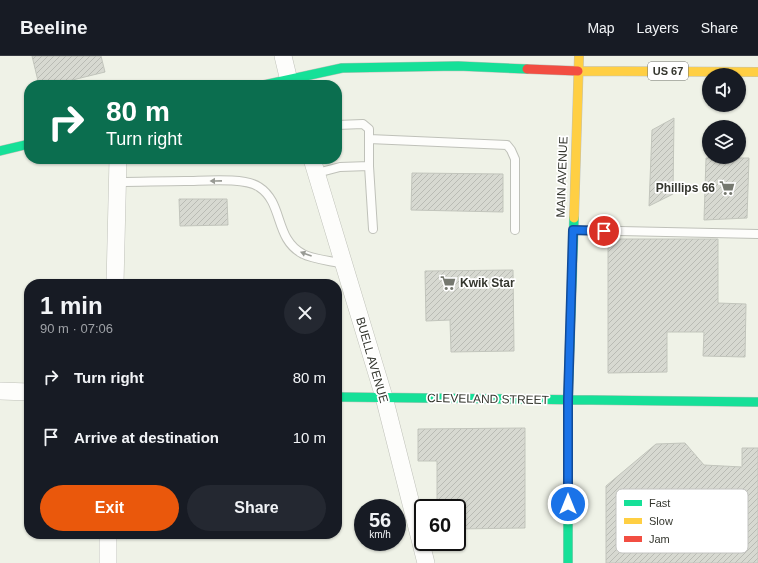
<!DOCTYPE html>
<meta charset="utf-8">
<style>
:root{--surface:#171b24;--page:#242831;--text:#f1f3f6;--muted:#9ea1a6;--line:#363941;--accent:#ea580c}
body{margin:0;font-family:Helvetica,sans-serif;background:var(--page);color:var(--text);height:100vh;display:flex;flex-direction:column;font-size:15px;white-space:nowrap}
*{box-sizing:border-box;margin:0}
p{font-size:13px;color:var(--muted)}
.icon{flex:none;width:22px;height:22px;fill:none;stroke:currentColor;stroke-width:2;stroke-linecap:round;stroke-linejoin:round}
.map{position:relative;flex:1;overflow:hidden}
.panel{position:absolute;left:24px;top:223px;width:318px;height:260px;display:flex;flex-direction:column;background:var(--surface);border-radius:16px;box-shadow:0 1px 3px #0004}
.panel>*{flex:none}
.banner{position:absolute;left:24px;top:24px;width:318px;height:84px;border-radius:16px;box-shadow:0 1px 3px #0004;background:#0b6e4f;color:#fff;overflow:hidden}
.tools{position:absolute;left:702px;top:12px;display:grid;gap:8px}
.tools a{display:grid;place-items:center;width:44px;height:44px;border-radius:50%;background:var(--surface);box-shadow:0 1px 3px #0004;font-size:20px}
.speed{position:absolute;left:354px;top:443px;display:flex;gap:8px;font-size:20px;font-weight:700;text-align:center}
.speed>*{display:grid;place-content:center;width:52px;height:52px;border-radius:50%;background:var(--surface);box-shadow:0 1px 3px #0004;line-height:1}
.speed small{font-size:10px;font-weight:400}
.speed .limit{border:2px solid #111;border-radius:6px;background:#fff;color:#111}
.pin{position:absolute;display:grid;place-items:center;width:34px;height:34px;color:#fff;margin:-17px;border:2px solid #fff;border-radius:50%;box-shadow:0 1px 4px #0007}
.me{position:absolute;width:44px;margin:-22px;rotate:0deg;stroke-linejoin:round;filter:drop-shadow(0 0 3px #0008)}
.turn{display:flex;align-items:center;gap:14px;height:84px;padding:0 16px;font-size:18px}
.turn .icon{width:52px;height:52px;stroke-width:2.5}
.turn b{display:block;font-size:28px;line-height:34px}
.round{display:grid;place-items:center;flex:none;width:42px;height:42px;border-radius:21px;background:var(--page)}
.overview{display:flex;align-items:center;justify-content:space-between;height:68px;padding:0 16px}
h1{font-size:24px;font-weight:800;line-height:30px}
.cta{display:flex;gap:8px;margin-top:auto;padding:8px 16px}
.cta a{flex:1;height:46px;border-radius:24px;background:var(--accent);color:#fff;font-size:16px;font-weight:800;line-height:46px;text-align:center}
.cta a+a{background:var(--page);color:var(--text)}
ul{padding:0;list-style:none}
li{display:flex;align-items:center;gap:12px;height:60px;padding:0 16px}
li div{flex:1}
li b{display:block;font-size:15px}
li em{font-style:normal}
header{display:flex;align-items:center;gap:24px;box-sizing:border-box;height:56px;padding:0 20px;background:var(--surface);border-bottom:1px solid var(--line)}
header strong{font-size:19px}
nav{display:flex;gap:22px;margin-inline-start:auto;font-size:14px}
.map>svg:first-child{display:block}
</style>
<header>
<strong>Beeline</strong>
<nav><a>Map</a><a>Layers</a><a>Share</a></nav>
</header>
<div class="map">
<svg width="758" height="507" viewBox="0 0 758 507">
<defs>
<pattern id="building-hatch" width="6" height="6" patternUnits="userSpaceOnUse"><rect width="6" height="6" fill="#d7d9d1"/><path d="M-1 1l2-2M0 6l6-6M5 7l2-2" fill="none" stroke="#b9bbb4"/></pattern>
</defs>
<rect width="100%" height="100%" fill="#eff2e7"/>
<path fill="url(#building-hatch)" stroke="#c2c5bc" d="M32,0H101L105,16L52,29H39Z
M674,62L673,138L649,150L652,74Z
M706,102H749L747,162L704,164Z
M412,117L503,118V156L411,154Z
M179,143H227L228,169L180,170Z
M608,183H718V247L746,248L745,301L703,300L704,276H667V316L608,317Z
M513,214L514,295L451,296L450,264L426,265L425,215Z
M525,372V472L457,473V452H437V405H418V373Z
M685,387L704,409L742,411V392H758V507H606V430L656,388Z"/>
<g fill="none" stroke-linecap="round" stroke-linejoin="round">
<defs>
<path id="lane" d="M337,69L363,68L369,73V83
M317,117L340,111L369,110
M118,126C140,126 162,125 185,125C203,125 245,121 259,131C284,147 274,183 303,198C312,203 332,205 344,208
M373,173L369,110V83L507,89L511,94L515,103V174
M574,174L758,178"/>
<path id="street" d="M283,0L290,29
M312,103L384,341L426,507
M115,228L118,103
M0,335L29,336
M108,507V478"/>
<path id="fast" d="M264,29L342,12L458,10L527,13
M0,95L29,88
M337,341L758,346
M568,507V344L574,162"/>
<path id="slow" d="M578,15L758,16
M574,162L579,0"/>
<path id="jam" d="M527,13L578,15"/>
</defs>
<use href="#lane" stroke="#bfc1b9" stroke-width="10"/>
<use href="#street" stroke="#bfc1b9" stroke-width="18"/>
<use href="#fast" stroke="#bfc1b9" stroke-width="10"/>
<use href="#slow" stroke="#bfc1b9" stroke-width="10"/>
<use href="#jam" stroke="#bfc1b9" stroke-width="10"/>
<use href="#lane" stroke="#fdfdfb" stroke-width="8"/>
<use href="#street" stroke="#fdfdfb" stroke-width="17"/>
<use href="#fast" stroke="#16e098" stroke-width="9"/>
<use href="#slow" stroke="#ffcf43" stroke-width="9"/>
<use href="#jam" stroke="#f24e42" stroke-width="9"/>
</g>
<defs><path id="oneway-solid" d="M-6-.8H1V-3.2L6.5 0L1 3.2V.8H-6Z"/></defs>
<g fill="#989a94">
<use href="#oneway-solid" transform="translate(216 125) rotate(179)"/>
<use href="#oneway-solid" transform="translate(306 198) rotate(-160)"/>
</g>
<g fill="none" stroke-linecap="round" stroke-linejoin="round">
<defs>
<path id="route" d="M568,448V344L573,174L604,175"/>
</defs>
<use href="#route" stroke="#114b97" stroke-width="10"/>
<use href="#route" stroke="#1a73e8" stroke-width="7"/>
</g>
<defs>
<symbol id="supermarket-bare" viewBox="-9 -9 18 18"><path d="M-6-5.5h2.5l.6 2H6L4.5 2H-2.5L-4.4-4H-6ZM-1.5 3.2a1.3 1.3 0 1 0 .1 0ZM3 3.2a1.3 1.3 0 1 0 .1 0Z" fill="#75786f" stroke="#fff" stroke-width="2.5" paint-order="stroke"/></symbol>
</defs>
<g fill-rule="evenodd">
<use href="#supermarket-bare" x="716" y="121" width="22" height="22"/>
<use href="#supermarket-bare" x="437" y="216" width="22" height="22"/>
</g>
<g text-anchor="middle" stroke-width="3.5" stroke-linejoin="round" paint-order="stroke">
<rect fill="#fff" stroke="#71726d" stroke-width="1" x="648" y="6" width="40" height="18" rx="3"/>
<g font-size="11" font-weight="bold" fill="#34362e">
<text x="668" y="19">US 67</text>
</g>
<g font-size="12" fill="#34362e" stroke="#fff">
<text transform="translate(562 121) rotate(-88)" y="4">MAIN AVENUE</text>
<text transform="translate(372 304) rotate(74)" y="4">BUELL AVENUE</text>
<text transform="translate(488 343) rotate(1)" y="4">CLEVELAND STREET</text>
</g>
<g font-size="12" font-weight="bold" fill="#34362e" stroke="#fff" text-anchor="end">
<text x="715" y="136">Phillips 66</text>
<text x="460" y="231" text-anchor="start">Kwik Star</text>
</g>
</g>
<rect x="616" y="433" width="132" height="64" rx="6" fill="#fff" stroke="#c2c3c0" stroke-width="1"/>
<rect x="624" y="444" width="18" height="6" fill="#16e098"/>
<rect x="624" y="462" width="18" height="6" fill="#ffcf43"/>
<rect x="624" y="480" width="18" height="6" fill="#f24e42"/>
<g font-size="11" fill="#34362e">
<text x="649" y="451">Fast</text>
<text x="649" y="469">Slow</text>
<text x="649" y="487">Jam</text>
</g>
</svg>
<div class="tools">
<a><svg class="icon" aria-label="sound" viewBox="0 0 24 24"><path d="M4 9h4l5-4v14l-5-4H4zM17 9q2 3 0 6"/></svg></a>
<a><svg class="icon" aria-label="layers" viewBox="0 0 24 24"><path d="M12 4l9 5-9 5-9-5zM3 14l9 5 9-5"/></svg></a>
</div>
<div class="speed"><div>56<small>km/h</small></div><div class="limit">60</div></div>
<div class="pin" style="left:604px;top:175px;background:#d93025"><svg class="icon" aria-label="arrive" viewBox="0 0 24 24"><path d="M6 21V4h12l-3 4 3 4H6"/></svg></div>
<svg class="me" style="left:568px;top:448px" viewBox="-20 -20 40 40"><circle r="17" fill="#1a73e8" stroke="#fff" stroke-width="3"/><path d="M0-11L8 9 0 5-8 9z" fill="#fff"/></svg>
<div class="banner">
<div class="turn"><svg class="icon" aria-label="right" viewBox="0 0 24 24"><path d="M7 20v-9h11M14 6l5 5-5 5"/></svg><div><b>80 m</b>Turn right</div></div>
</div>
<section class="panel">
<div class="overview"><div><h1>1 min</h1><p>90 m · 07:06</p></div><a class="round"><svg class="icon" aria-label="close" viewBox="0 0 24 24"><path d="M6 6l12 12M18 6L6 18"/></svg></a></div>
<ul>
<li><svg class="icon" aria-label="right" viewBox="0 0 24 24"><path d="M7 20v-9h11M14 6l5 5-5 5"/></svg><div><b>Turn right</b></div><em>80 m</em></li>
<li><svg class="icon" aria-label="arrive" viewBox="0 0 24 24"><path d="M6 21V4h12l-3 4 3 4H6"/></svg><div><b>Arrive at destination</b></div><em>10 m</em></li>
</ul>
<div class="cta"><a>Exit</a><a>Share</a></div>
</section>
</div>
